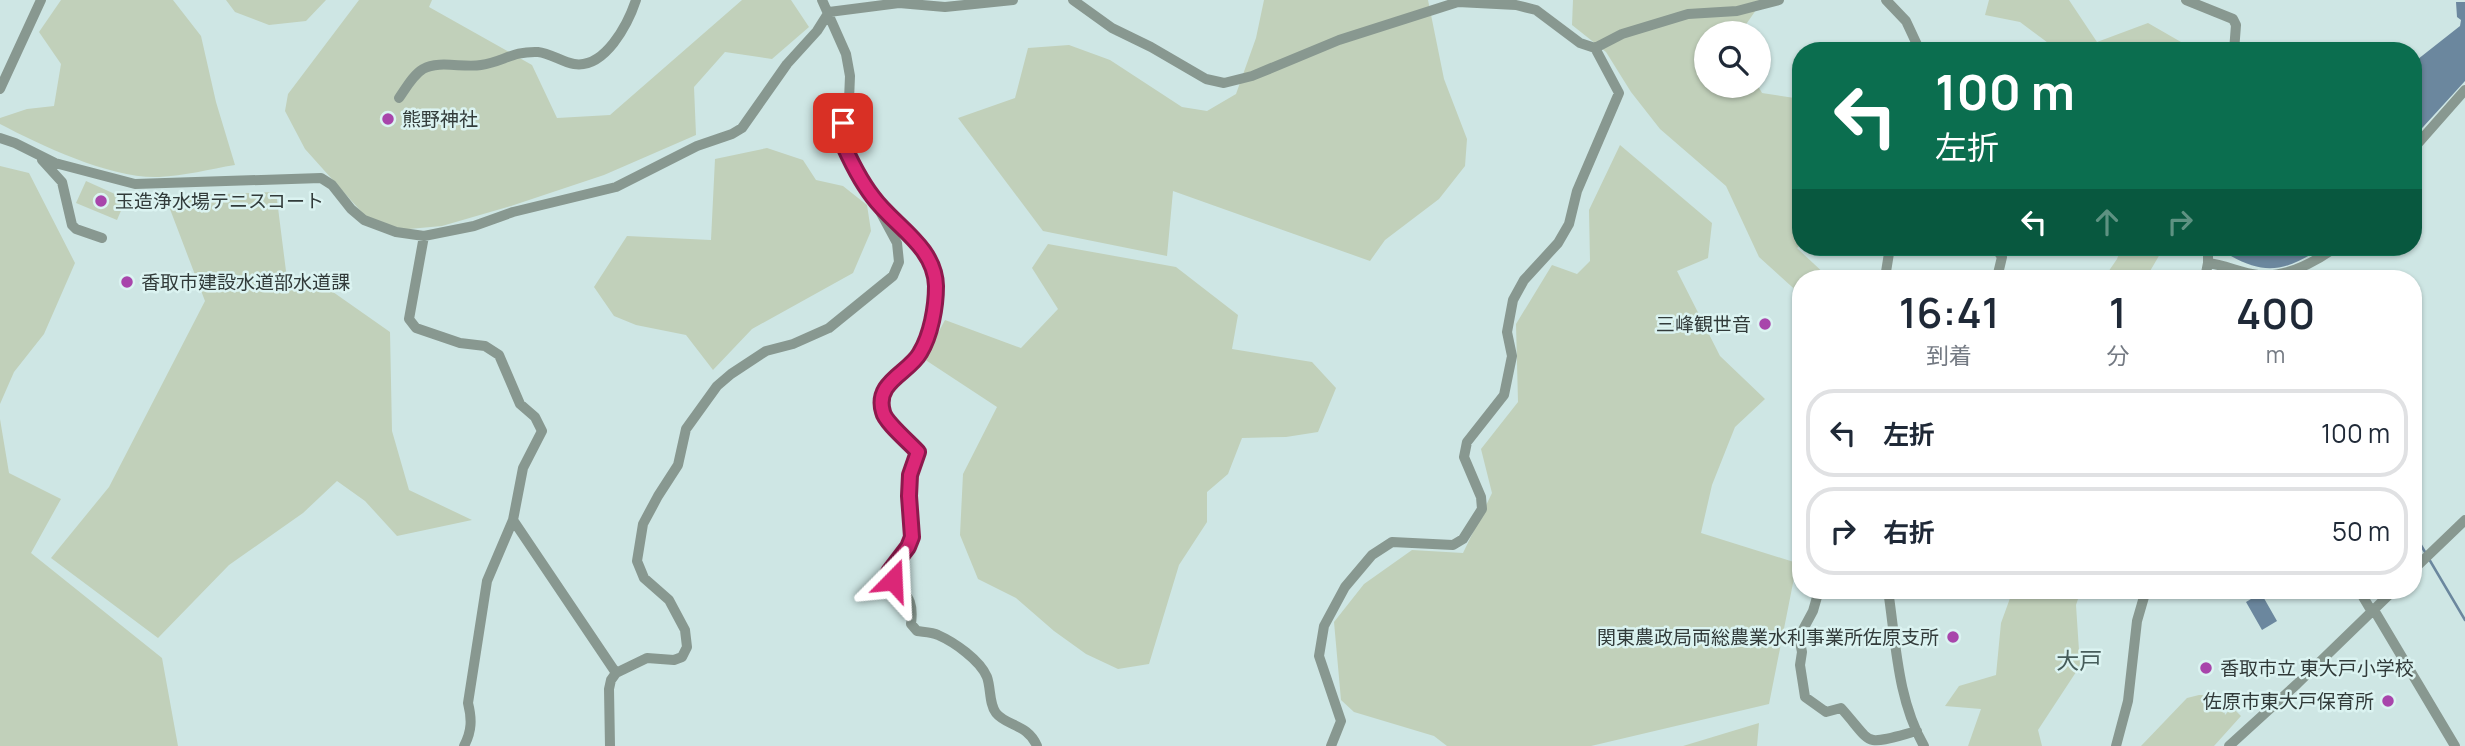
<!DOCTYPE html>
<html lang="ja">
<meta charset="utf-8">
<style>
:root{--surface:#fff;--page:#f2f2f3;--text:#1f2937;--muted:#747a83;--line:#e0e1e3}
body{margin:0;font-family:Manrope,"Noto Sans JP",sans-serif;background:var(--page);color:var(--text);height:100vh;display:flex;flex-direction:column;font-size:26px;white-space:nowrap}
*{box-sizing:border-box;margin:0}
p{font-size:23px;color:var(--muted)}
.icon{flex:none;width:38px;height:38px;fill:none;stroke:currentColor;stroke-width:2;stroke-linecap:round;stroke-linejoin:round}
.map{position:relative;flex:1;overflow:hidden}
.details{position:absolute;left:1792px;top:270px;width:630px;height:329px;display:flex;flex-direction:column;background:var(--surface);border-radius:28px;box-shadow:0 2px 5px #0004}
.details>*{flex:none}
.guide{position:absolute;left:1792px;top:42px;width:630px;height:214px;border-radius:28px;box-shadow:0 2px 5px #0004;background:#0b6e4f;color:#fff;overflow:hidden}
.buttons{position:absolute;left:1694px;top:21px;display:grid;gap:14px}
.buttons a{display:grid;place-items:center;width:77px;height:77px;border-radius:50%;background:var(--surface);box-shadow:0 2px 5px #0004;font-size:35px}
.pin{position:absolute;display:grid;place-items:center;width:60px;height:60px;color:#fff;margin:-30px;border-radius:14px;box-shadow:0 4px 10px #0006}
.me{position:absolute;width:77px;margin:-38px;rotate:21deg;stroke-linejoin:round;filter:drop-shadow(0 0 5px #0008)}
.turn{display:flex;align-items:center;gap:24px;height:147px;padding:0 28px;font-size:32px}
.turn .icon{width:91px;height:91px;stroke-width:2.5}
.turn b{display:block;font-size:49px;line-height:60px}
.lanes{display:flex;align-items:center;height:66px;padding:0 28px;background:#0003;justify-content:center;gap:35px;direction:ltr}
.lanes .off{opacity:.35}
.eta{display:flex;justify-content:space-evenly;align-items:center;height:119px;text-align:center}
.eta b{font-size:42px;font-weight:600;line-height:49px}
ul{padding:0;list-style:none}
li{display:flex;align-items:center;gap:21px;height:88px;margin:0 14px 10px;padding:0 14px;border:4px solid var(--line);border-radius:28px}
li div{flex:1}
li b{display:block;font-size:26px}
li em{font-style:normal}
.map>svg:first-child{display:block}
</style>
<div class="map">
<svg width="2465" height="746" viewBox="0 0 2465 746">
<rect width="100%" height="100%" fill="#cee6e4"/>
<path fill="#c1d0ba" d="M61,0H173L201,36L216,102L235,165C210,169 184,176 159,177C112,179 42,146 0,124V118L27,109L54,106L61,64L39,32Z
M226,0H326L306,21L269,25L235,12Z
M359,0H432L429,7L532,65L557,118L610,115L742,0H791L809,27L772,59L725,52L694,87L696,135L604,175L511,206L442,226L398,230L366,217L305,149L285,111L288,94Z
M1264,0H1428L1444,79L1467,139L1465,166L1439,199L1385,240L1370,261L1173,191L1167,256L1043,231L958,118L1015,98L1028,48L1069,45L1110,60L1182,107L1207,111L1236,94L1256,38Z
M1573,0H1763L1740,33H1706V86H1758L1762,93L1801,99V245L1797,248L1829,278H1801V295L1759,257L1726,186L1660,129L1631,92L1606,52L1572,25Z
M1989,0H2069L2097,42L2148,23L2181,42L2165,51H2059L2020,22L1985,15Z
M1620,145L1712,223L1708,258L1677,271L1720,356L1765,399L1735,427L1712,485L1701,533L1797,563L1769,704L1591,746H1447L1434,736L1354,712L1341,700L1334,622L1364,584L1412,550L1463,553L1492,493L1481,449L1518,402L1516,324L1552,265L1577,274L1590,261L1589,210Z
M767,148L803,160L816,180L843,186L867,205L871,231L853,273L752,329L713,370L686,335L636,325L614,316L594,287L627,236L711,240L715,159Z
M0,166L29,173L75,263L44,334L14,372L0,404Z
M86,181L126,199L117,220L76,203Z
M276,192L287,279L333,292L390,332L392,431L409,490L472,520L397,536L365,501L337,481L303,513L229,565L158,638L51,558L109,487L205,301L165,196Z
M1048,244L1176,267L1238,315L1232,349L1312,362L1336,388L1318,432L1286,437L1242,438L1228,474L1207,492V522L1179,565L1149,664L1118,669L1086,654L1054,631L1016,598L978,579L960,535L963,474L997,407L924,359L945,320L1021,348L1058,309L1032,268Z
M2122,247H2162L2160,254L2146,278H2104L2117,259Z
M0,419L9,473L61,499L31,553L162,658L178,746H0Z
M2013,590H2081L2076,605L2080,666L2038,730L2042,746H1968L1981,709L1945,706L1959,686L1996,675L2001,623Z
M2199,695C2212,695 2224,701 2225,715L2232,707L2241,716L2214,746H2141L2187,698Z
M1759,723L1757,746H1683Z"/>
<path fill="#6b879e" d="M2456,2H2465V81L2413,138V63L2460,26L2461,20L2457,17Z
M2229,247H2323C2289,269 2268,277 2231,256Z
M2261,593L2277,621L2262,630L2246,602Z"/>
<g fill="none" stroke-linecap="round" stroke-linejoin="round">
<path stroke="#6b879e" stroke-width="2.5" d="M2413,532L2425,552
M2429,559L2465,620"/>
<path stroke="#889890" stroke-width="10" d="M1073,0L1112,28L1151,47L1206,79L1224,83L1252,76L1339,40L1458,2L1516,5L1536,10L1580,43L1595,48L1622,34L1688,14L1737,11L1779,0
M1886,0L1906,21L1920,51
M2186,0L2233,19L2236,25L2234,51
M829,12L899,3L945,7L1013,0
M0,89L41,0
M399,98C406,88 413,75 423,69C439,60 463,68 481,65C503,62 512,51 538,52C550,53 562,62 574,64C605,69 628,24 636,0
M0,138L15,143L55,163L135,184L321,178L332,185L351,209L364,220L396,232L424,236L474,226L513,212L616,187L697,146L732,134L742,128L787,64L817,31L829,12
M2413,149L2465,90
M42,160L62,182L72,225L76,229L102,238
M881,206C900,224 929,246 934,273C937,287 934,302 932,316C930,329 927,345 918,356C904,374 876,384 883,411C885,422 909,443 918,452L910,475L909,496L912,537L889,572C901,596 915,592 911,624L917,631C923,632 932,632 938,635C954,642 980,660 987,677C991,688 989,704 996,713C1006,726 1028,724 1037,746
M424,236L409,319L416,328L460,343L485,346L499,355L520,404L535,417L542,431L523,468L513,520L487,581L468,703C472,719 472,731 464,746
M1995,247L2002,257L1997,278
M2208,263C2225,265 2241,273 2258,275C2285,278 2315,262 2336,247
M1885,278L1890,247
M2205,278L2208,263V247
M513,520L616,673
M2413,570L2465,520
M1819,590L1813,611L1799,637L1802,652L1800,665L1805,697L1826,712L1841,708C1875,746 1861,746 1917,731
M1888,590C1896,642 1897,699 1924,746
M2359,590L2372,612
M2374,610L2455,746
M610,746L609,689L611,680L616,673L647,658L674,660L682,657L687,647L685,630L669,600L644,578L637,561L643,524L658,496L678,465L686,429L717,386L731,374L766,351L793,344L829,328L893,276L899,262L897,243L840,137L849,100L850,76L846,54L822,0
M1331,746L1341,721L1319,656L1324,626L1345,587L1372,555L1392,542L1453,545L1463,539L1482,509L1481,497L1464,457L1467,442L1504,395L1512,356L1507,332L1513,300L1524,280L1558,243L1569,224L1577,191L1619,93L1595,48
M2116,746L2128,701L2137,621L2146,590
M2229,746L2297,684L2394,590"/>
</g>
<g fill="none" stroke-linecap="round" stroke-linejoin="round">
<defs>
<path id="route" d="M843,123L840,137C849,158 859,179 873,197C894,226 935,246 936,286C936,307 931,335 920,353C909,373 874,382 883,412C885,422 910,443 918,452L910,475L909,496L912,537L908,547L889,572L893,580"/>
</defs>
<use href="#route" stroke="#8e194d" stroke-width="18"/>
<use href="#route" stroke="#db2777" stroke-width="12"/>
</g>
<g fill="#a845ab" stroke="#dbf3f1" stroke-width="2.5">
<circle cx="388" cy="119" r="7"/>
<circle cx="101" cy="201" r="7"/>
<circle cx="127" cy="282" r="7"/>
<circle cx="1765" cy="324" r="7"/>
<circle cx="1953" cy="637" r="7"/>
<circle cx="2206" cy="668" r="7"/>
<circle cx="2388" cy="701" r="7"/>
</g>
<g text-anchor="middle" stroke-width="5" stroke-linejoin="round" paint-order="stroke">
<g font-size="19" fill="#323b3a" stroke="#dbf3f1" text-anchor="start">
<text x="402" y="126">熊野神社</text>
<text x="115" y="208">玉造浄水場テニスコート</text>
<text x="141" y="289">香取市建設水道部水道課</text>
<text x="1751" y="331" text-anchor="end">三峰観世音</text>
<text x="1939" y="644" text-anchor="end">関東農政局両総農業水利事業所佐原支所</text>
<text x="2220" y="675">香取市立 東大戸小学校</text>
<text x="2374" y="708" text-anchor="end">佐原市東大戸保育所</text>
</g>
<g font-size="23" fill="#475d5b" stroke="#dbf3f1">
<text x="2079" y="669">大戸</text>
</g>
</g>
</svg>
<div class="buttons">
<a><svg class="icon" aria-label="search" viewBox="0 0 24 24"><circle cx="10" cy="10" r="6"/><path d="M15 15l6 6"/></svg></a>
</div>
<div class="pin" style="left:843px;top:123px;background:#d93025"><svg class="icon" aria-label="arrive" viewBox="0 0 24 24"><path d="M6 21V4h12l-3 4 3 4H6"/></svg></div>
<svg class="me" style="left:893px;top:580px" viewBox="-20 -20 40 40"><path d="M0-17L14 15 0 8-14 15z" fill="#db2777" stroke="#fff" stroke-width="4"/></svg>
<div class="guide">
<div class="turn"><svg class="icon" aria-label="left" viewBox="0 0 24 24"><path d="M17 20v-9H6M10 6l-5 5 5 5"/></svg><div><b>100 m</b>左折</div></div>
<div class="lanes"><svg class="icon" aria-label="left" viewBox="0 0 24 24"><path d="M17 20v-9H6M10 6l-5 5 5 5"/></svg><svg class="icon off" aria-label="ahead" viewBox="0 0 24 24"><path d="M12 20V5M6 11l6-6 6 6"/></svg><svg class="icon off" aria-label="right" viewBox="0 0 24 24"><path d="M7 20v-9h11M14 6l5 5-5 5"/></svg></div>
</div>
<section class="details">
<div class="eta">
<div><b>16:41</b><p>到着</p></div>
<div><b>1</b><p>分</p></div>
<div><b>400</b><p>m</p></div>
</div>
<ul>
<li><svg class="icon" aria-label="left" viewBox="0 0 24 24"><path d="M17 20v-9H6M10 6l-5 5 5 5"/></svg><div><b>左折</b></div><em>100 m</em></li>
<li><svg class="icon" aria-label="right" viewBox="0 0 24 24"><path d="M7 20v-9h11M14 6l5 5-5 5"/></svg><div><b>右折</b></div><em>50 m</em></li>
</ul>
</section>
</div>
